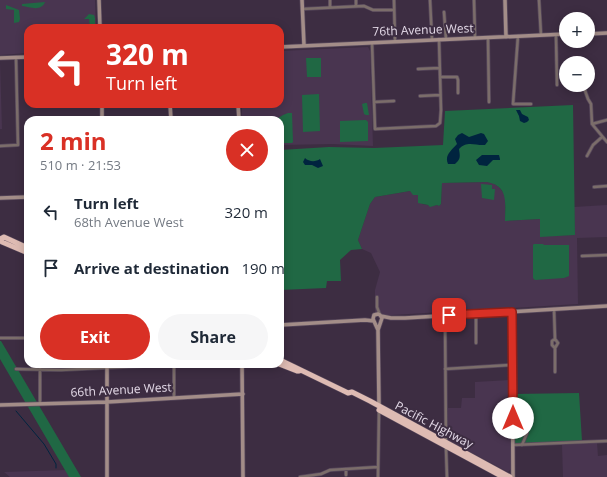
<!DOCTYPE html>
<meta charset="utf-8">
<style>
:root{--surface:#fff;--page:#f6f6f7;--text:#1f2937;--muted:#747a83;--accent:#d93025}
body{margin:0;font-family:"Open Sans",sans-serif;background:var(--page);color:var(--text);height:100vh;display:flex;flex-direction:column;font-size:15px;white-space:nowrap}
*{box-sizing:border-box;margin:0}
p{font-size:13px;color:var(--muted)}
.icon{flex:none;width:22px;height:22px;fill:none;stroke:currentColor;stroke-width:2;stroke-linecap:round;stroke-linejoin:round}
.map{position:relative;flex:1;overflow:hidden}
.panel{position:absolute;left:24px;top:116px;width:260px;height:252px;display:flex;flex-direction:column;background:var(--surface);border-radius:12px;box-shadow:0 2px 10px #0003}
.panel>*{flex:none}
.banner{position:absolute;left:24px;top:24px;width:260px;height:84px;border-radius:12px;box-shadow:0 2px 10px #0003;background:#d93025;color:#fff;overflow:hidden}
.buttons{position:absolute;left:559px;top:12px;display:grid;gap:8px}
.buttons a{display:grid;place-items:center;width:36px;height:36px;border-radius:50%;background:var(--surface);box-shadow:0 2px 10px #0003;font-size:20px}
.pin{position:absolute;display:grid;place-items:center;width:34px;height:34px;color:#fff;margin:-17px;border-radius:8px;box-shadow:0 2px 6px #0006}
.me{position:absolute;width:44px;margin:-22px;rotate:0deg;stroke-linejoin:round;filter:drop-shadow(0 0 3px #0008)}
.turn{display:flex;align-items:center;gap:14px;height:84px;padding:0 16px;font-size:18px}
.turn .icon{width:52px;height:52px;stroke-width:2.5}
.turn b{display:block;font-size:28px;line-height:34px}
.round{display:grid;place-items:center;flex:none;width:42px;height:42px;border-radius:21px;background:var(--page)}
.head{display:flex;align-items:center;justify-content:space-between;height:68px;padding:0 16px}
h1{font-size:24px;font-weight:700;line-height:30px;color:var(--accent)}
.primary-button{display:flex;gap:8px;margin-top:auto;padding:8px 16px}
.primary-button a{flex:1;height:46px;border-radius:24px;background:var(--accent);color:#fff;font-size:16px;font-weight:700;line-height:46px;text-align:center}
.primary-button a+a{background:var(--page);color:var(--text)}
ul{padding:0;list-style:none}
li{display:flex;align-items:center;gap:12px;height:56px;padding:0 16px}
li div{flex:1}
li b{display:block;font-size:15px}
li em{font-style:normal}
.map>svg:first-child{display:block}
</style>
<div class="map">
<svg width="607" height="477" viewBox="0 0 607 477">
<rect width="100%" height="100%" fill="#3d2d42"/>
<path fill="#493550" d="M0,0H95L96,28H28V53L0,55Z
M368,47L370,51L373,146L333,144L280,145V120H242V104H280V51Z
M0,61L2,129H0Z
M487,182L493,183L499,187L505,195V221L540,219V236L575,235L574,207L607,205V237L577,238L578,304L375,316V290L380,272L371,253L362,249L358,240L370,204L375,197L410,191L418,195L422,204L432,206L437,205L439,206L441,204L442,183Z
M510,380L511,469L508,472L448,440V408H461L462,398H475V382Z
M597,443L598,456L607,455V477H563L562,445Z
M66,470L70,477H10L4,472Z"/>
<path fill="#206844" d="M45,2C41,12 30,7 22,6V4Z
M6,5L19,10L20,19L19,22L14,23V10L6,9Z
M89,14L94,15L95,18V28H90L89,19H84Z
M306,58H321V77H307Z
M319,94L320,131L303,132L302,95Z
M365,103H367L369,115H366L364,114L362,104Z
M573,105L575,235L540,237V219L505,221C505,203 509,186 487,182L442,183L441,204L439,206L437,205L430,207L428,205L418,203V195H413L410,191L375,197L370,204L358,240L362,249L351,250L340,260L341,281H327L326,288L280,290V150L329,147L374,148L443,145L445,111Z
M288,113H292L293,142L292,143H280V120H275L283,115Z
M366,120L368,122V141L340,142V121Z
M481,184L492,185V189H495L494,200L482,198Z
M534,244H543L544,245H569V276L564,278L535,280L533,278V245Z
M0,341H1L81,477H69L0,359Z
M579,393L582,441L514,444V394Z"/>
<path fill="#00243f" d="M520,110L522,114L528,117L529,120L527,122L524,123L520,121L519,116L516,110Z
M462,133L469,137L481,133L484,134L488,141L485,145C476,146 467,140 459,149C460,156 461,159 455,164H448C444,155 452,150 457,144L455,139L458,135Z
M482,155H499L500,159V160H493L487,166L479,165L476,160Z
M305,158C309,162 316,162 320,159L323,166L318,168L312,165H305L303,162Z"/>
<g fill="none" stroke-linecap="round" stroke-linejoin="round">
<path stroke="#00243f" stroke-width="1" d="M16,411L44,444L56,464V468"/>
<defs>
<path id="street" d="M330,0V7
M356,0V6
M394,0L395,41
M430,0L432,39
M474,0L475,38
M539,0L541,35
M302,9L364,6L373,10H394
M444,12L446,39
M556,35L557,85
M518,36L513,104H531
M488,38L489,102
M372,43L375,129L436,126L440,123L441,110L439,39
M418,69L439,68
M440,77H457L458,80V93
M583,85L588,99L591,104L592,124L607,142
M420,96L440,95
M374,102L394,101
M184,120L239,119
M592,124L607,120
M0,146L18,145L16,57
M587,156L593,145L602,137
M594,187L607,186
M582,256L607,255
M377,297V307L380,315
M554,309L555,339L558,343L555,348
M476,314V343
M445,315L446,441
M0,338H28
M555,339L552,341V345L555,348V372
M174,365V398
M16,369L61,370L186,364
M445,369L512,365
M40,404V369
M513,445L607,441
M522,445L527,433
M446,448L447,477
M346,469V475
M300,477L321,474L330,470L378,467
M378,477L379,410"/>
<path id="secondary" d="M99,0L100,28
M302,0L304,45
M505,0L506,37
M588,34L607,33
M280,47L566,34
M0,58L28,57
M102,104V120
M170,104L171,120
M238,104L239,120
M0,198L28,197
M512,312L513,477
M381,316L391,318H405L607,306
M280,325L365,320L374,321
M378,330L373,319L374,315L378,314L380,315L382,318L378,330L379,406
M107,364V477
M242,364L243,477
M0,405L107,402L243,394"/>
<path id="highway" d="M0,239L2,242L28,253
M0,239L4,237L28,248
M280,360L344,391L348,393L352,392L370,401L510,477
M279,364L297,371H299
M379,410L503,477"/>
</defs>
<use href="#street" stroke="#58495c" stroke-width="4"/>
<use href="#secondary" stroke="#58495c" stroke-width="5"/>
<use href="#highway" stroke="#58495c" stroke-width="6"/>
<use href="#street" stroke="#7b6d6a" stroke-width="2.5"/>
<use href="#secondary" stroke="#a38d88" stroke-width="3.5"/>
<use href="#highway" stroke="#debbb3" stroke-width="5"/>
</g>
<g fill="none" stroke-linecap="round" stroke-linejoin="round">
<defs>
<path id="route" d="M449,315L512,312L513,418"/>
</defs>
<use href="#route" stroke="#8d1f18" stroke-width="10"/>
<use href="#route" stroke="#d93025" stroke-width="7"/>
</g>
<g text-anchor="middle" stroke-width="4" stroke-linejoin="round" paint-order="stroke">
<g font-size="12" fill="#e3d9e7" stroke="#3d2d42">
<text transform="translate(423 30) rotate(-2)" y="4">76th Avenue West</text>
<text transform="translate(121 390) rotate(-3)" y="4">66th Avenue West</text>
<text transform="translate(434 425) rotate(28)" y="4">Pacific Highway</text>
</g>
</g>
</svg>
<div class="buttons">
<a>+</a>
<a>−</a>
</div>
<div class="pin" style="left:449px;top:315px;background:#d93025"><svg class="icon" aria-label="arrive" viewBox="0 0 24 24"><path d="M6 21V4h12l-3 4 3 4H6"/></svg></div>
<svg class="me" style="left:513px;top:418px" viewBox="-20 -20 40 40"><circle r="19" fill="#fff"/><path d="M0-13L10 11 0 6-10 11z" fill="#d93025"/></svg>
<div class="banner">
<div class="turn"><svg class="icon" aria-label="left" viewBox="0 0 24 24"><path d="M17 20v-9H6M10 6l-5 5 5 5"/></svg><div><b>320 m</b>Turn left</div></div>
</div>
<section class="panel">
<div class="head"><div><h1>2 min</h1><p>510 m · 21:53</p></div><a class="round" style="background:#d93025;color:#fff"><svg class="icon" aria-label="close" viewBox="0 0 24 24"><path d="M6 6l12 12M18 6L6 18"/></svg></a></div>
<ul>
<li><svg class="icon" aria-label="left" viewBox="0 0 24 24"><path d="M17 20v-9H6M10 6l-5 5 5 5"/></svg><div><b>Turn left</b><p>68th Avenue West</p></div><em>320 m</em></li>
<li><svg class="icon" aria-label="arrive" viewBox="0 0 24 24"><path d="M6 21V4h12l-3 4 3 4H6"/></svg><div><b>Arrive at destination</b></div><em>190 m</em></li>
</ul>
<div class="primary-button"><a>Exit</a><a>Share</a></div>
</section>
</div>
